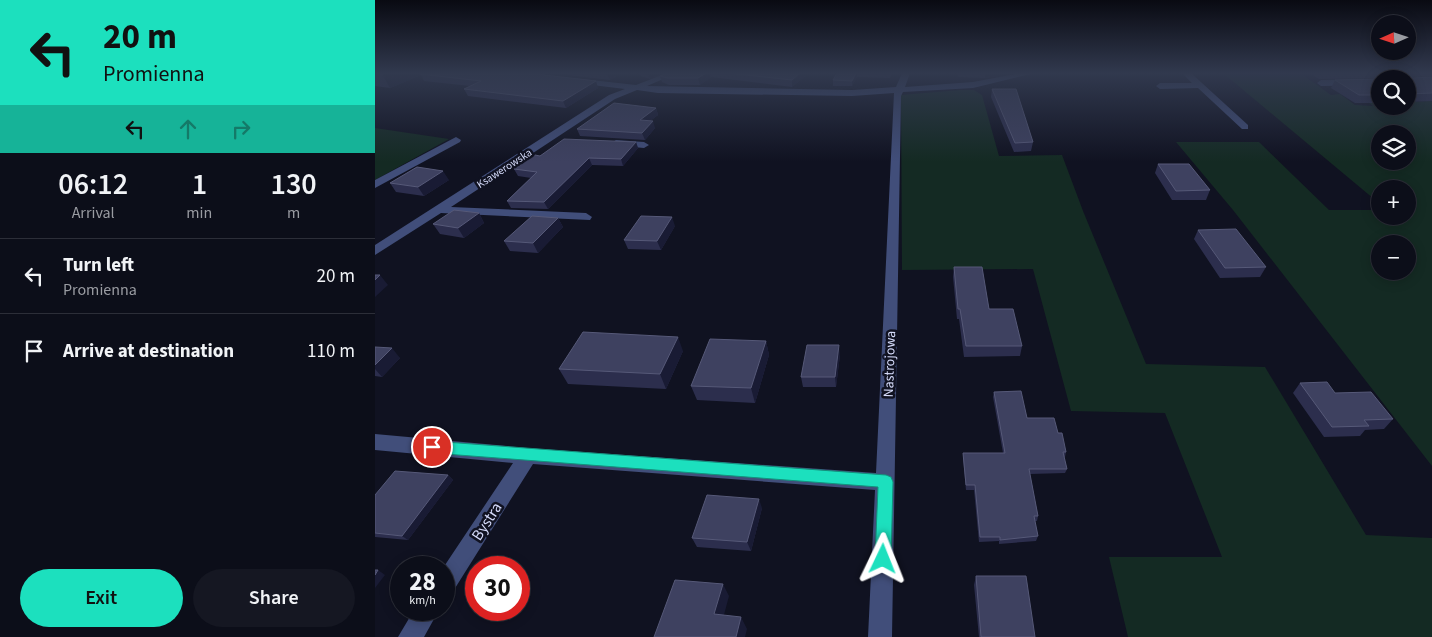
<!DOCTYPE html>
<meta charset="utf-8">
<style>
:root{--surface:#0c0e19;--page:#151722;--text:#f1f3f6;--muted:#9a9ca2;--line:#2c2e38;--accent:#1ce0be}
body{margin:0;font-family:"Source Sans 3",sans-serif;background:var(--page);color:var(--text);height:100vh;display:flex;flex-direction:column;font-size:19px;white-space:nowrap}
*{box-sizing:border-box;margin:0}
p{font-size:16px;color:var(--muted)}
.icon{flex:none;width:28px;height:28px;fill:none;stroke:currentColor;stroke-width:2;stroke-linecap:round;stroke-linejoin:round}
.map{position:relative;flex:1;overflow:hidden}
.drawer{display:flex;flex-direction:column;background:var(--surface);width:375px}
.drawer>*{flex:none}
.top-card{background:#1ce0be;color:#111;overflow:hidden}
.needle{width:32px;rotate:267deg}
.tools{position:absolute;left:996px;top:15px;display:grid;gap:10px}
.tools a{display:grid;place-items:center;width:45px;height:45px;border-radius:50%;background:var(--surface);box-shadow:0 2px 12px #0003,0 0 0 1px var(--line);font-size:25px}
.speed{position:absolute;left:15px;top:556px;display:flex;gap:10px;font-size:25px;font-weight:700;text-align:center}
.speed>*{display:grid;place-content:center;width:65px;height:65px;border-radius:50%;background:var(--surface);box-shadow:0 2px 12px #0003,0 0 0 1px var(--line);line-height:1}
.speed small{font-size:12px;font-weight:400}
.speed .limit{border:8px solid #d22;background:#fff;color:#111}
.pin{position:absolute;display:grid;place-items:center;width:42px;height:42px;color:#fff;margin:-21px;border:2px solid #fff;border-radius:50%;box-shadow:0 1px 5px #0007}
.me{position:absolute;width:55px;margin:-28px;rotate:2deg;stroke-linejoin:round;filter:drop-shadow(0 0 4px #0008)}
.turn{display:flex;align-items:center;gap:18px;height:105px;padding:0 20px;font-size:22px}
.turn .icon{width:65px;height:65px;stroke-width:2.5}
.turn b{display:block;font-size:35px;line-height:42px}
.lanes{display:flex;align-items:center;height:48px;padding:0 20px;background:#0003;justify-content:center;gap:25px;direction:ltr}
.lanes .off{opacity:.35}
.eta{display:flex;justify-content:space-evenly;align-items:center;height:85px;text-align:center}
.eta b{font-size:30px;font-weight:600;line-height:35px}
.button{display:flex;gap:10px;margin-top:auto;padding:10px 20px}
.button a{flex:1;height:58px;border-radius:30px;background:var(--accent);color:#111;font-size:20px;font-weight:600;line-height:58px;text-align:center}
.button a+a{background:var(--page);color:var(--text)}
ul{padding:0;list-style:none}
li{display:flex;align-items:center;gap:15px;height:75px;padding:0 20px;border-top:1px solid var(--line)}
li div{flex:1}
li b{display:block;font-size:19px}
li em{font-style:normal}
main{display:flex;flex:1;min-height:0}
.map>svg:first-child{display:block}
</style>
<main>
<section class="drawer">
<div class="top-card">
<div class="turn"><svg class="icon" aria-label="left" viewBox="0 0 24 24"><path d="M17 20v-9H6M10 6l-5 5 5 5"/></svg><div><b>20 m</b>Promienna</div></div>
<div class="lanes"><svg class="icon" aria-label="left" viewBox="0 0 24 24"><path d="M17 20v-9H6M10 6l-5 5 5 5"/></svg><svg class="icon off" aria-label="ahead" viewBox="0 0 24 24"><path d="M12 20V5M6 11l6-6 6 6"/></svg><svg class="icon off" aria-label="right" viewBox="0 0 24 24"><path d="M7 20v-9h11M14 6l5 5-5 5"/></svg></div>
</div>
<div class="eta">
<div><b>06:12</b><p>Arrival</p></div>
<div><b>1</b><p>min</p></div>
<div><b>130</b><p>m</p></div>
</div>
<ul>
<li><svg class="icon" aria-label="left" viewBox="0 0 24 24"><path d="M17 20v-9H6M10 6l-5 5 5 5"/></svg><div><b>Turn left</b><p>Promienna</p></div><em>20 m</em></li>
<li><svg class="icon" aria-label="arrive" viewBox="0 0 24 24"><path d="M6 21V4h12l-3 4 3 4H6"/></svg><div><b>Arrive at destination</b></div><em>110 m</em></li>
</ul>
<div class="button"><a>Exit</a><a>Share</a></div>
</section>
<div class="map">
<svg width="1057" height="637" viewBox="0 0 1057 637">
<rect width="100%" height="100%" fill="#101221"/>
<path fill="#142a23" fill-rule="evenodd" d="M848,73H934L937,74L928,75L956,95L965,94L980,105L998,106L994,103L1005,101V106H1032L1033,102L1057,101V466L858,210L801,142H884L954,210H1005V216H1032V189H1005V204ZM1005,134H1032V161H1005ZM1005,244H1032V271H1005Z
M585,90H599L607,95L624,156L687,155L708,211L771,364L890,367L991,535L1057,538V637H753L734,557H847L790,413L696,411L658,269L527,270L526,95Z
M0,128L74,139L0,180Z"/>
<g fill="none" stroke-linecap="round" stroke-linejoin="round">
<path fill="#414e7a" fill-rule="evenodd" d="M292,73H302L272,86L477,90L521,87L527,73H535L530,87L598,82L646,73H660L598,88L528,92L526,96L517,637H493L500,490L158,464L77,593L69,596L68,568L138,463L0,450V434L153,448L501,473L519,93L477,96L283,93L262,90L240,99L76,207L211,213L217,217L215,220L66,213L0,255V245L234,95L250,89L201,83L198,82V78L261,85Z
M807,73H816L873,125V129H867L823,88L785,89L781,86L785,83H817Z
M1005,79V85L946,86L942,83L946,80Z
M81,137L86,140L85,142L0,188V180Z
M241,140L269,142L274,145L269,148L237,145L236,143Z
M39,610H64L49,637H23Z"/>
</g>
<path fill="#2c2e4d" d="M0,73H153L223,88L191,108L93,96L89,89L95,86L49,81L46,75L15,88L0,86Z
M175,73H247L235,80Z
M264,73H434L417,87L336,77L325,85H294L287,82L285,76L293,73L275,79L266,76Z
M462,73H517L515,78L482,77L477,86H458V80Z
M581,73H644L610,78L583,77Z
M934,73H1057V76L1036,77L1037,78L1057,77V101L1032,102V79H1006V78L944,79Z
M1005,79V103H980L956,88L960,80Z
M617,89L658,142L656,151L639,152L616,97Z
M281,108L283,115L275,121L280,128L270,140L205,136L202,129Z
M261,142L263,148L248,166L217,165L173,209L136,208L132,201L156,178L143,176L139,169L165,156Z
M783,164L835,190L831,200H797L780,173Z
M74,180L49,196L21,192L15,183Z
M104,213L109,223L89,238L65,234L58,224Z
M183,218L188,227L163,253L135,251L129,241Z
M300,226L286,250L253,249L249,240Z
M823,230L891,267L885,277L845,278L819,239Z
M579,267L614,309L647,346L645,356L589,357L584,319H582L578,277Z
M391,341L394,355L380,403L322,400L316,386Z
M0,347L25,358L7,377L0,376Z
M308,351L291,389L193,384L184,369Z
M465,355L461,387H428L426,377Z
M925,383L960,393L1018,419L1009,429L990,430L985,436L949,437L918,393Z
M619,392L652,418L683,433L691,452L690,457H689L692,469L690,473L655,474L663,516L662,521H660L663,536L661,541L624,544V541L604,542L599,490H591L588,458V453H628L618,397Z
M73,475L78,480L33,540L0,537V495Z
M387,508L376,551L322,547L317,538Z
M601,576L660,637H604L599,585Z"/>
<path fill="#191b34" d="M11,73H51L45,74L46,75L15,88L7,74Z
M234,73H247L235,80L232,74Z
M273,73H293H290L275,79Z
M331,73H335L336,77L325,85L323,78Z
M425,73H434L417,87V80Z
M481,73H482V77L477,86V81Z
M610,73H644L610,78Z
M221,81L223,88L191,108L188,101Z
M281,108L283,115L267,127L265,120Z
M278,121L280,128L270,140L267,133Z
M261,142L263,148L248,166L246,159Z
M214,158L217,165L173,209L169,202Z
M68,171L74,180L49,196L43,187Z
M104,213L109,223L89,238L83,228Z
M297,217L300,226L286,250L282,241Z
M183,218L188,227L163,253L158,243Z
M5,275L13,285L0,297V280Z
M303,337L308,351L291,389L285,374Z
M391,341L394,355L380,403L376,388Z
M464,345L465,355L461,387L460,377Z
M17,348L25,358L7,377L0,369V365Z
M73,475L78,480L33,540L27,536Z
M384,499L387,508L376,551L372,542Z
M3,570L10,575L0,588V575Z
M348,584L354,596L346,626L339,614Z
M366,617L372,629L370,637H361Z"/>
<path fill="#3e4160" stroke="#565978" d="M0,73H11L7,74Z
M48,73H153L221,81L188,101L89,89L106,81L45,74Z
M293,73H331L323,78H292L285,76Z
M353,73H425L417,80Z
M462,73H481L477,81L458,80Z
M1011,73H1034L1037,78L1057,77V93L1032,94V79H1010L1011,77Z
M1005,79V95H984L960,80Z
M617,89H641L658,142L640,143Z
M239,103L281,108L265,120L278,121L267,133L202,129Z
M189,139L261,142L246,159L214,158L169,202L132,201L162,172L139,169L160,155L165,156Z
M783,164H814L835,190L801,191Z
M42,167L68,171L43,187L15,183Z
M79,210L104,213L83,228L58,224Z
M157,216L183,218L158,243L129,241Z
M266,216L297,217L282,241L249,240Z
M861,229L891,267L850,268L823,230Z
M579,267H607L614,309H638L647,346H591L585,309H583Z
M0,275H5L0,280Z
M208,332L303,337L285,374L184,369Z
M335,339L391,341L376,388L316,386Z
M432,345H464L460,377H426Z
M0,347L17,348L0,365Z
M952,382L960,393L996,392L1018,419L989,420L994,426L957,427L925,383Z
M646,391L652,418H679L683,433H687L691,452H688L692,469H654L663,516H659L663,536L625,540V537H605L600,485H591L588,453H630L619,392Z
M20,471L73,475L27,536L0,533V495Z
M332,495L384,499L372,542L317,538Z
M0,570H3L0,575Z
M601,576H651L660,637H606Z
M300,580L348,584L339,614L366,617L361,637H279Z"/>
<linearGradient id="sky" x2="0" y2="1"><stop stop-color="#090a12"/><stop offset="0.45" stop-color="#31394e"/><stop offset="1" stop-color="#31394e" stop-opacity="0"/></linearGradient>
<rect width="1057" height="162" fill="url(#sky)"/>
<path fill="#1ce0be" stroke="#12927c" d="M57,441L511,475L516,477L518,482L516,559L514,565L508,567L502,565L500,559L503,487L57,453L52,451L50,447L52,443Z"/>
<g text-anchor="middle" stroke-width="5" stroke-linejoin="round" paint-order="stroke">
<g font-size="11" fill="#d5dbfa" stroke="#101221">
<text transform="translate(129 168) rotate(-33)" y="4">Ksawerowska</text>
</g>
<g font-size="14" fill="#d5dbfa" stroke="#101221">
<text transform="translate(514 364) rotate(-88)" y="5">Nastrojowa</text>
</g>
<g font-size="16" fill="#d5dbfa" stroke="#101221">
<text transform="translate(111 521) rotate(-57)" y="6">Bystra</text>
</g>
</g>
</svg>
<div class="tools">
<a><svg class="needle" viewBox="-14 -14 28 28"><path d="M0-13l5 13h-10z" fill="#e53935"/><path d="M0 13l5-13h-10z" fill="#9a9ca2"/></svg></a>
<a><svg class="icon" aria-label="search" viewBox="0 0 24 24"><circle cx="10" cy="10" r="6"/><path d="M15 15l6 6"/></svg></a>
<a><svg class="icon" aria-label="layers" viewBox="0 0 24 24"><path d="M12 4l9 5-9 5-9-5zM3 14l9 5 9-5"/></svg></a>
<a>+</a>
<a>−</a>
</div>
<div class="speed"><div>28<small>km/h</small></div><div class="limit">30</div></div>
<div class="pin" style="left:57px;top:447px;background:#d93025"><svg class="icon" aria-label="arrive" viewBox="0 0 24 24"><path d="M6 21V4h12l-3 4 3 4H6"/></svg></div>
<svg class="me" style="left:508px;top:559px" viewBox="-20 -20 40 40"><path d="M0-17L14 15 0 8-14 15z" fill="#1ce0be" stroke="#fff" stroke-width="4"/></svg>
</div>
</main>
